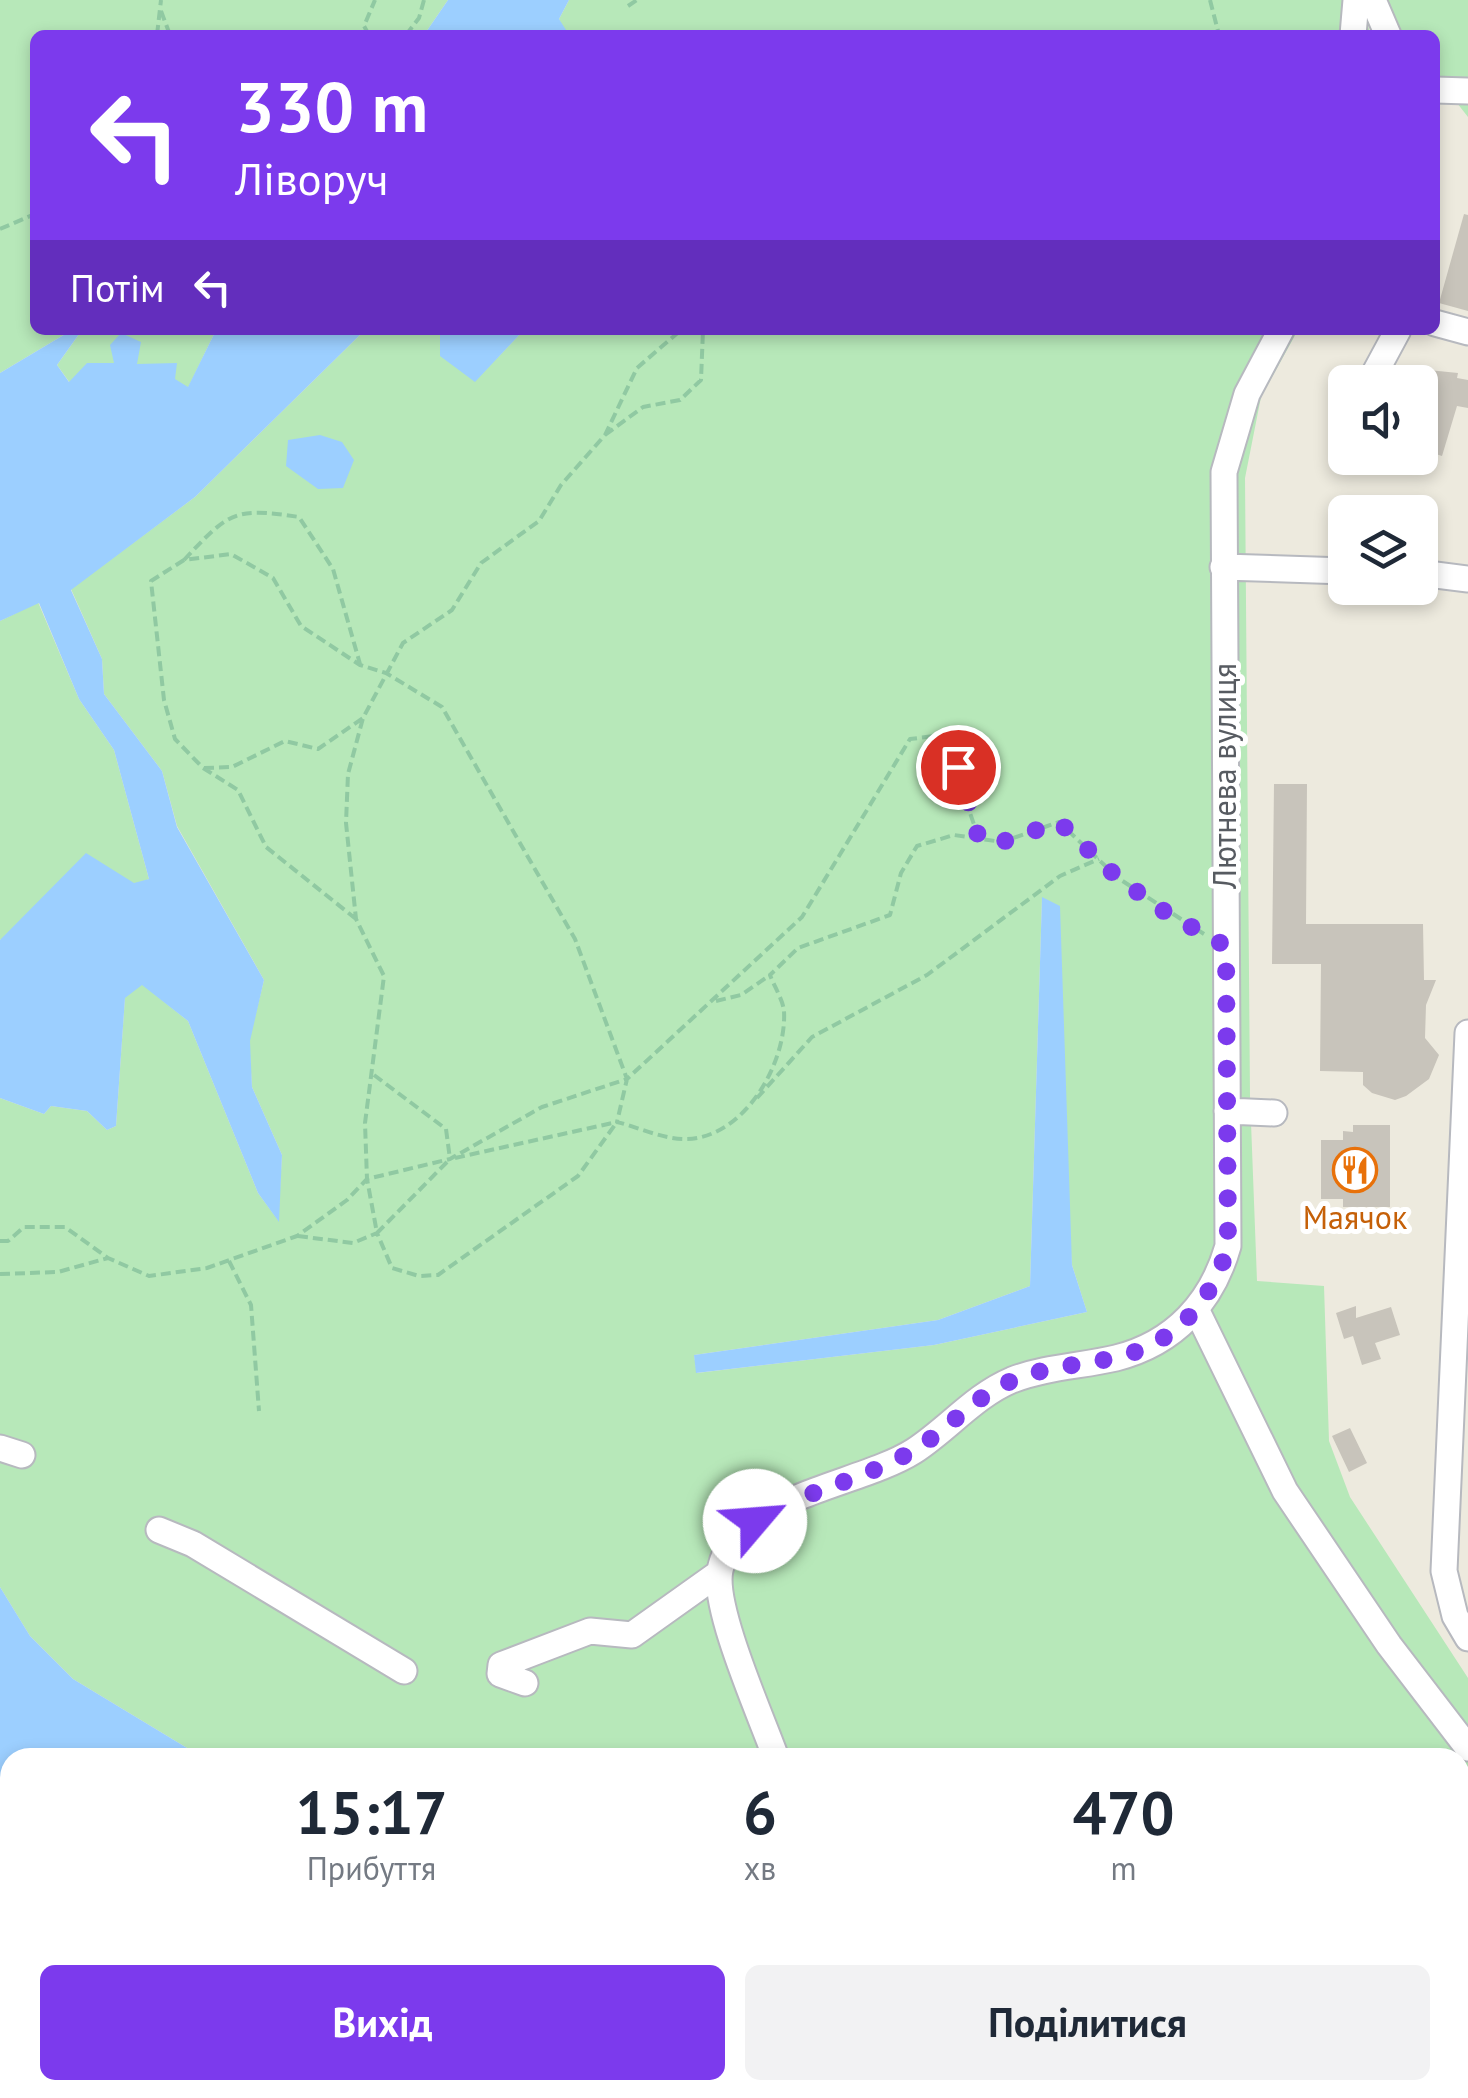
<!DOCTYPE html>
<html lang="uk">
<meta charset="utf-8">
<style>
:root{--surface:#fff;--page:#f2f2f3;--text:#1f2937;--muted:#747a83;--accent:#7c3aed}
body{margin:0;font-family:"PT Sans",sans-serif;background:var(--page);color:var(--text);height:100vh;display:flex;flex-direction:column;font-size:38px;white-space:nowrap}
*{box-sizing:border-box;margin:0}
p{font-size:32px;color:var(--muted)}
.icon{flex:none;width:55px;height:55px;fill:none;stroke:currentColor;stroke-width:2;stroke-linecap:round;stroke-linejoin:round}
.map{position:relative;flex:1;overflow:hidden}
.drawer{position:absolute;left:0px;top:1748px;width:1470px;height:352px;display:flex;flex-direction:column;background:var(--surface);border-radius:30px 30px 0 0;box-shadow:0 5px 15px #0003}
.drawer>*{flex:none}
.guide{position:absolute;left:30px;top:30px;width:1410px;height:305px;border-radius:15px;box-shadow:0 5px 15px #0003;background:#7c3aed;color:#fff;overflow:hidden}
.buttons{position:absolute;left:1328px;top:365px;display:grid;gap:20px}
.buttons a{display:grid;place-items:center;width:110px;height:110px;border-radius:15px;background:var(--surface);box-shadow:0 5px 15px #0003;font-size:50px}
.pin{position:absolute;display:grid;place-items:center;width:85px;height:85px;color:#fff;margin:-42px;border:5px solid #fff;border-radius:50%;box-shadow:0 2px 10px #0007}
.me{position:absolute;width:110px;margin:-55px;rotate:63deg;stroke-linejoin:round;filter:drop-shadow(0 0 8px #0008)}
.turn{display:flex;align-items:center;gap:35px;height:210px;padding:0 40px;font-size:45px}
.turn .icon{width:130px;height:130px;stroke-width:2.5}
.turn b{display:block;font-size:70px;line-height:85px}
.then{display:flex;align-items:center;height:95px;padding:0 40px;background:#0003;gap:20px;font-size:38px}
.eta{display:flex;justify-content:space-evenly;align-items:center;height:170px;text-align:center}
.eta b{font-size:60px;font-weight:600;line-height:70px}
.action{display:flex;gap:20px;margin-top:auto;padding:20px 40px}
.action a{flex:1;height:115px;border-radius:15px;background:var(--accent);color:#fff;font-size:40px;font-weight:600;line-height:115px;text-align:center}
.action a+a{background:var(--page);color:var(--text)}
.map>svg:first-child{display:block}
</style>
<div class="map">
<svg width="1468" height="2098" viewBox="0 0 1468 2098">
<rect width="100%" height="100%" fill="#edeade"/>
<path fill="#b7e8b9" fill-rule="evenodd" d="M0,0H448L424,35H35V330H72L0,373Z
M569,0H1359L1371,35H566L559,19Z
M1370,0H1468V117L1435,75V35H1402Z
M82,330H216L188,388C141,355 118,362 70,383L57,365Z
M365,330H445L440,331L475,381L524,330H1298L1261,397L1245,478L1250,1096L1257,1281L1324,1286L1329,1441L1350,1497L1468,1678V2098H852L841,2090H1460V1758L202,1757L73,1679L30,1636L0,1587V1098L44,1114L51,1106L87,1111L107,1130L116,1126L125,997L142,984L188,1021L258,1193L278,1220L282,1155L252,1087L249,1041L264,980L177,826L162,771L104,694L102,659L71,589L195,497ZM1042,898L1072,1265L1087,1312L934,1345L697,1373L694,1355L938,1320L1030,1286Z
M38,602L79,699L114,750L149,879L0,940V621Z
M0,1956L10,1962V2090H167L178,2098H0Z"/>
<path fill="#9ccfff" d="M448,0H569L559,19L568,33L424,35Z
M72,330H82L57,365L69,382L87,363H114L110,345L121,333L141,342L137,364L177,363L175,379L188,387L216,330H365L195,497L71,590L102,659L104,694L162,771L177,827L264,980L250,1041L252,1087L282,1155L279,1222L258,1193L188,1021L142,985L125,998L116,1126L107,1130L87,1111L51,1106L44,1114L0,1098V940L86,853L134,883L149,879L114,750L79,699L39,603L0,621V373Z
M524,330L475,382L440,356V331Z
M320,435L342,442L354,460L343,488L318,489L286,466L288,440Z
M1042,897L1060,906L1072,1265L1087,1312L934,1345L696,1373L694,1355L938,1320L1030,1286Z
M0,1587L30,1636L73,1679L202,1757L10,1758V1962L0,1956Z
M167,2090H841L852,2098H178Z"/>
<path fill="#c8c4bb" d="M1464,214L1468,215V311L1439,303Z
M1399,367L1458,373L1457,378L1468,380V408L1457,406L1442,456L1420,449V382H1397Z
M1274,784H1307L1306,924H1423L1424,980H1436L1426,1005L1425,1038L1439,1055L1429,1079L1406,1096L1395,1100L1372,1093L1363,1085V1072L1320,1071L1321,964H1272Z
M1353,1125H1390V1207H1343V1199H1321V1140H1343V1131L1353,1132Z
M1356,1306V1318L1391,1307L1400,1335L1375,1343L1381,1359L1362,1365L1353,1336L1344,1339L1336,1313Z
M1350,1428L1367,1463L1349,1472L1332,1436Z"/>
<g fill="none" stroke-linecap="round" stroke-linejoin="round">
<defs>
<path id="minor" d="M1373,0L1388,35
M1353,35L1356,0
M1435,90L1468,91
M1435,323L1468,332
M1370,382L1398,330
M1223,567L1345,571
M1420,573L1468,579
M1468,1033L1444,1571L1455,1616L1468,1638
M1227,1111L1274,1113
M1197,1311L1285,1491L1389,1645L1468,1748
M0,1448L22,1455
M159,1530L193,1544L404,1671
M525,1683L500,1674L501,1665L590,1631L632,1635L719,1573
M776,1758C761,1716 712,1607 720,1570C735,1496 859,1486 914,1451C948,1429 974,1396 1012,1380C1045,1367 1082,1366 1116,1358C1175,1343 1212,1302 1228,1246L1224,472L1247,394L1281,330
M953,2090L959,2098"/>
</defs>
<use href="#minor" stroke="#b7b9bf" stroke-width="29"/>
<path stroke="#90c9a2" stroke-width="4" stroke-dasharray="10 5" stroke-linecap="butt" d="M1210,0L1219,35
M628,6L637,0
M161,11L170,35
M157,35L161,0
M369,35L364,26L375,0
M406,35L419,18L424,0
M0,229L35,214
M605,435L643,407L680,400L701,380L703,330
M184,560C229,512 234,507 299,517L333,569L360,664
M204,768L232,767L285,741L318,749L363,718
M356,919L266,847L238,790L203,768L175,739L164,700L151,581L184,560L231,554L273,578L301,626L360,665L386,673L442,707L575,939L627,1079L802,917L910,739L943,735L979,839
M716,1001L741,995L770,975
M374,1075L446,1129L450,1159
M757,1098L812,1037L927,975L1060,876L1099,859
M455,1158L617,1122
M447,1162L377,1233L367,1179L365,1123L384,976L356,919L346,823L348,774L363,718L403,643L452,610L481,563L539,521L561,485L605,435L637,368L681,330
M298,1236L353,1243L377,1233L392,1268L419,1276L438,1275L578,1176L617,1122
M0,1241H8L24,1227H65L108,1258L149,1276L207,1268L297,1236L347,1200L367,1179L450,1159L542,1107L627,1079L617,1122C637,1127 663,1139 684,1139C743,1140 787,1064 784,1011C783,1000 774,986 770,975L798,948L890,915L901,873L917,846L954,835L1002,842L1059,822L1118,878L1204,934
M229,1261L251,1305L259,1411
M0,1274L58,1272L108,1258"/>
<use href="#minor" stroke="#fff" stroke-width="25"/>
</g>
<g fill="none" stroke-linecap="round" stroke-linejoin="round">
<path stroke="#7c3aed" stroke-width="18" stroke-dasharray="0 32.4" d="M755,1521C803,1491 860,1481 909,1453C945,1433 971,1399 1009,1382C1042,1367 1079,1365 1114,1358C1174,1345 1212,1302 1228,1246L1226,946L1168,914L1118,878L1059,822L1002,842L979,839L958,767"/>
</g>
<defs>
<symbol id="restaurant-ring" viewBox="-11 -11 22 22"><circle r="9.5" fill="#fff" stroke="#e8710a" stroke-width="1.5"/><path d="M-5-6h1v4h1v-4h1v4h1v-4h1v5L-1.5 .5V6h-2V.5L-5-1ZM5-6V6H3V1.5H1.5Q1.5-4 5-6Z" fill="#e8710a"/></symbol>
</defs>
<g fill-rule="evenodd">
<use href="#restaurant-ring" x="1330" y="1145" width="50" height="50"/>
</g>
<g text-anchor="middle" stroke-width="10" stroke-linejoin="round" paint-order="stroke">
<g font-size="32" fill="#575b61" stroke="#fff">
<text transform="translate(1225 776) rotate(-90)" y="11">Лютнева вулиця</text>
</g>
<g font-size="32" fill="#c56008" stroke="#fff">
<text x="1355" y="1229">Маячок</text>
</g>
</g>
</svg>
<div class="buttons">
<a><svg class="icon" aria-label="sound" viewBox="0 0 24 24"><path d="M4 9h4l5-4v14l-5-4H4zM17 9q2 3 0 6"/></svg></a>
<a><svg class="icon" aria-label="layers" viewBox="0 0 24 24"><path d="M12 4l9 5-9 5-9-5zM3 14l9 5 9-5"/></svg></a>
</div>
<div class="pin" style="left:958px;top:767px;background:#d93025"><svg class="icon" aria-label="arrive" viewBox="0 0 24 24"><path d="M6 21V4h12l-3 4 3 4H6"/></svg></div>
<svg class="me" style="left:755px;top:1521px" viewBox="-20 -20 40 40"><circle r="19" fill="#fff"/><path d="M0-13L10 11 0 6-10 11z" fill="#7c3aed"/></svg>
<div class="guide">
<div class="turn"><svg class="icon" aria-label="left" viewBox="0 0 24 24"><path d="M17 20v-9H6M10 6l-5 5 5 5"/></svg><div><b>330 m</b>Ліворуч</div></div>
<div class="then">Потім<svg class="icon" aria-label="left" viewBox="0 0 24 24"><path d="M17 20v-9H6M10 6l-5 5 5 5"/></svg></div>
</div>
<section class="drawer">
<div class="eta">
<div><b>15:17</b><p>Прибуття</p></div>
<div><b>6</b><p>хв</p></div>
<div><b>470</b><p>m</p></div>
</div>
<div class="action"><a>Вихід</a><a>Поділитися</a></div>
</section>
</div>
